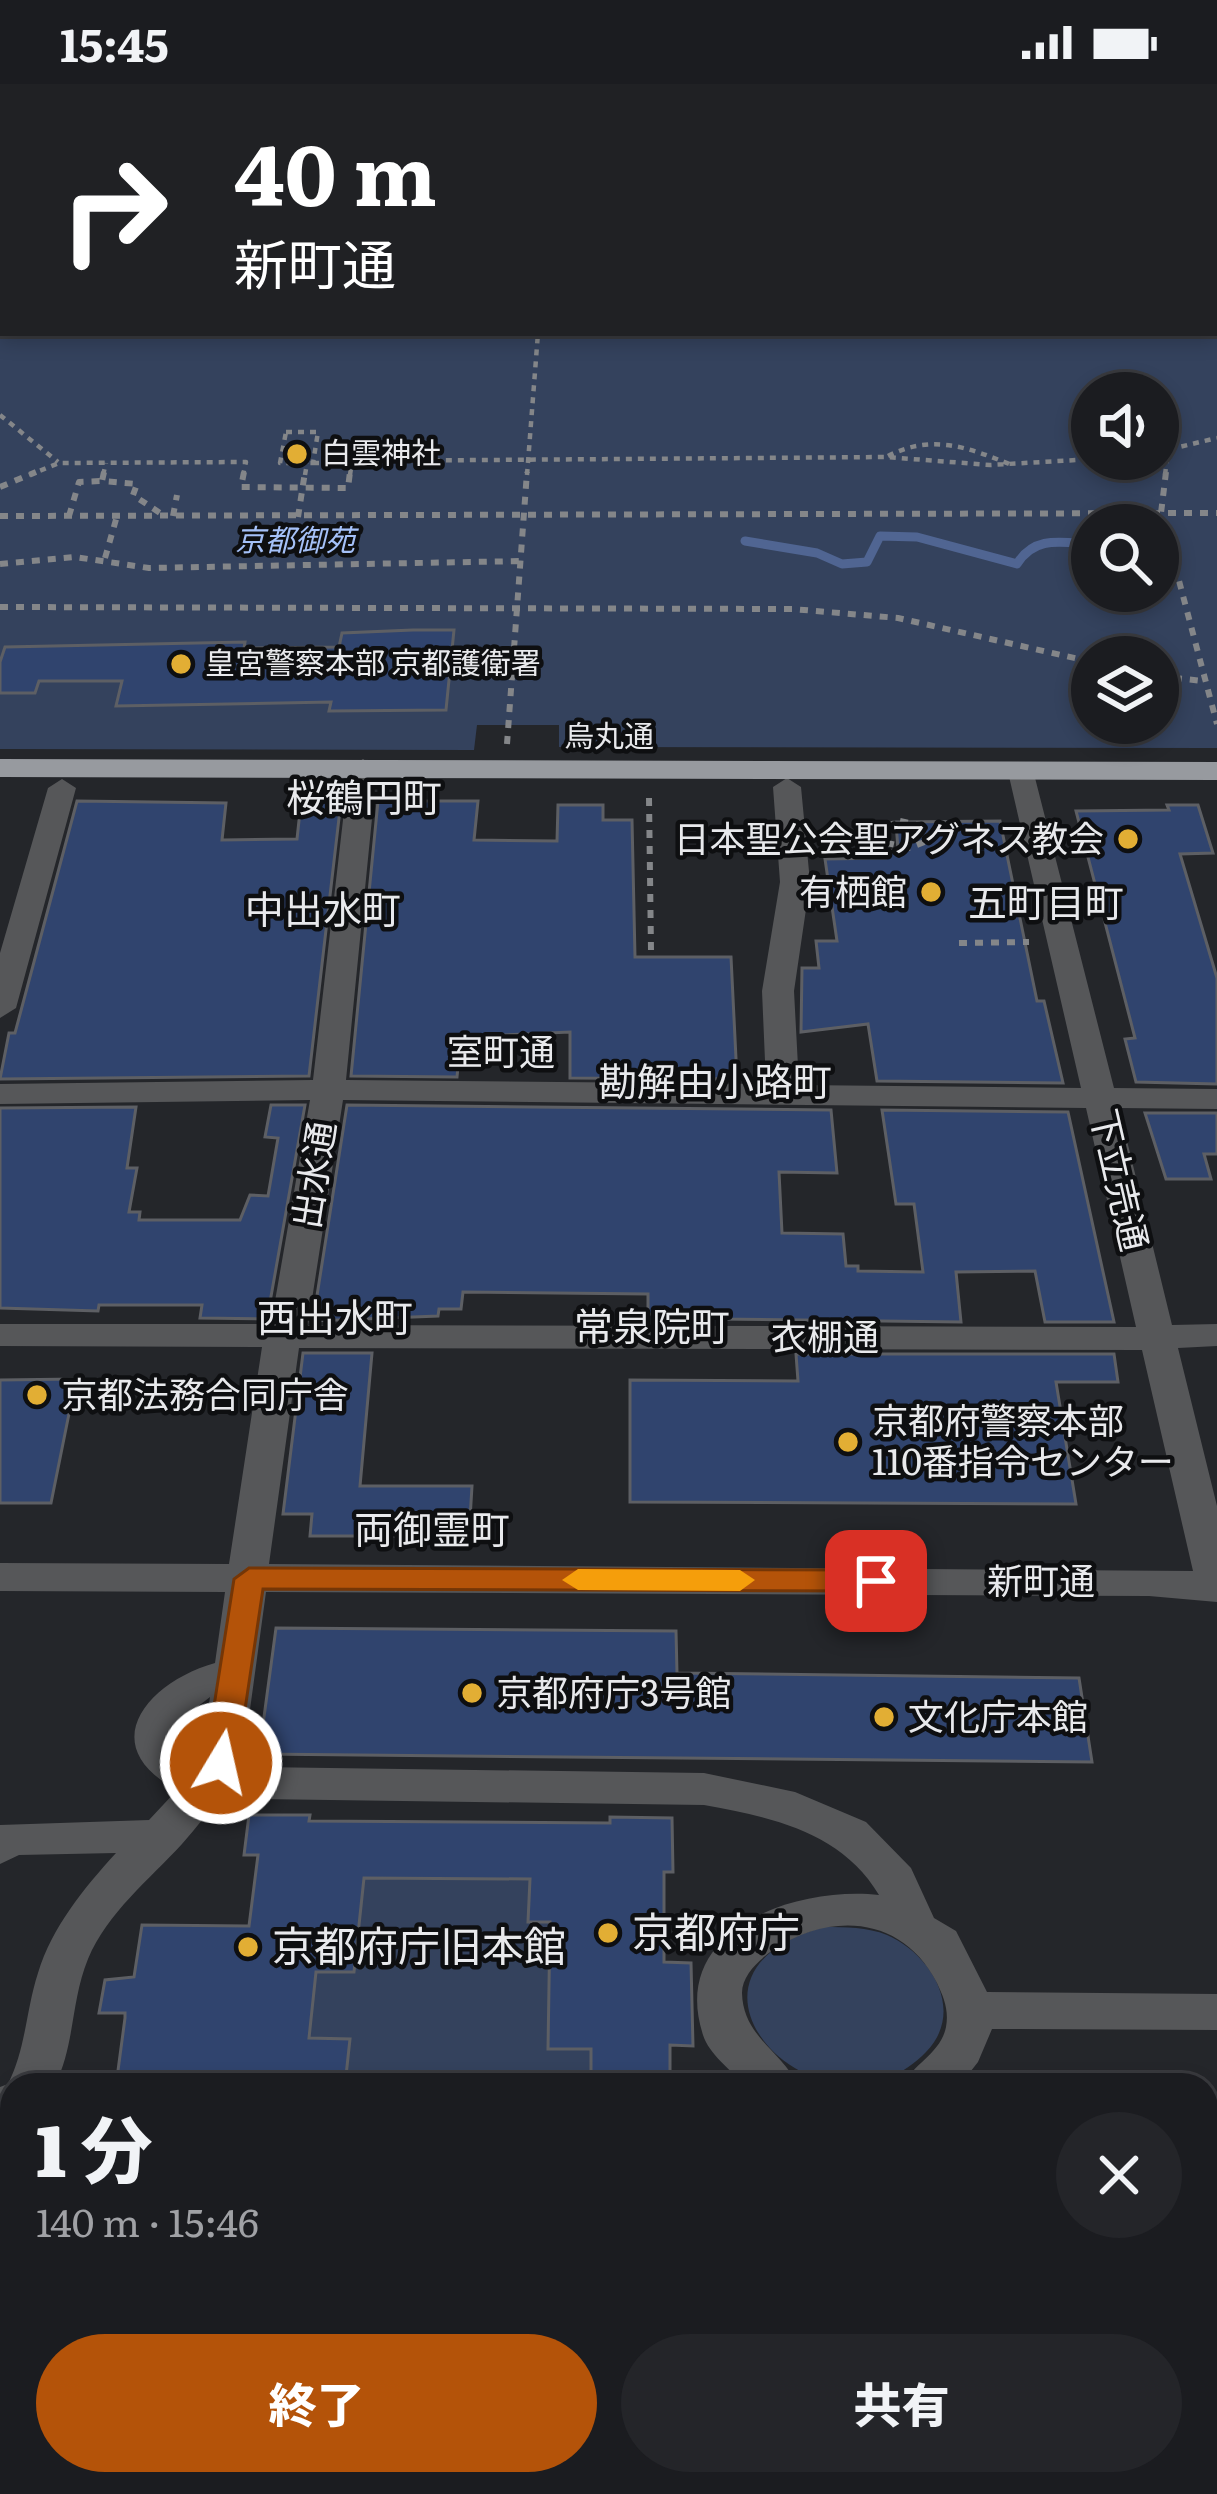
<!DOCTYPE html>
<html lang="ja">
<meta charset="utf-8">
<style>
:root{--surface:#1b1c20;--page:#242529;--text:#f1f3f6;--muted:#a0a1a5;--line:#393a3e;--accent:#b45309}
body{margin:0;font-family:Literata,"Noto Sans JP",serif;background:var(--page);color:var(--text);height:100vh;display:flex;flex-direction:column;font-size:45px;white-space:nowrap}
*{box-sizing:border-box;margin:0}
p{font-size:39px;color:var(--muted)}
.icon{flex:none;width:66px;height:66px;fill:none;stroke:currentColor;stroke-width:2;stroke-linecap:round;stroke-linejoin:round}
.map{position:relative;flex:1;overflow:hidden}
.details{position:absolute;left:0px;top:1989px;width:1218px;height:423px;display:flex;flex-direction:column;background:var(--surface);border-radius:36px 36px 0 0;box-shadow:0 6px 18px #0003,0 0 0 3px var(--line)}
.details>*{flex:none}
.guide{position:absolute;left:0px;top:0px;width:1218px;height:252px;box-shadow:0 6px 18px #0003,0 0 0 3px var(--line);background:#202124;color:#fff;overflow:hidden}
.tools{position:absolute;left:1071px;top:288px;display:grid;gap:24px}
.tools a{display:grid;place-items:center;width:108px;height:108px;border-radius:50%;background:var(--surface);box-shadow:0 6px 18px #0003,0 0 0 3px var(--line);font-size:60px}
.pin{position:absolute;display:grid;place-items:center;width:102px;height:102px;color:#fff;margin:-51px;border-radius:24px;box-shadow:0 6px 18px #0006}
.me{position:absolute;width:132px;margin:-66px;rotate:9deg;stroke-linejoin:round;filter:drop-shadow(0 0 9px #0008)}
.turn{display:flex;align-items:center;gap:42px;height:252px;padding:0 36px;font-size:54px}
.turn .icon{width:156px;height:156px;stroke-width:2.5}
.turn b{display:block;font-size:84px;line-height:102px}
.round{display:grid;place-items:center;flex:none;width:126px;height:126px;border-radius:63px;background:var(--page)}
.overview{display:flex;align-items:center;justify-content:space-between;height:204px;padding:0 36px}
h1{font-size:72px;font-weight:800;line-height:90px}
.cta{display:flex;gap:24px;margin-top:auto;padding:24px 36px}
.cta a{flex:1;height:138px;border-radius:72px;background:var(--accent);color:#fff;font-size:48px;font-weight:800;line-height:138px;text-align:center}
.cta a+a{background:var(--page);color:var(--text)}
.status{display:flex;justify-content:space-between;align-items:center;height:84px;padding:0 60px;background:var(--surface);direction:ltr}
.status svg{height:33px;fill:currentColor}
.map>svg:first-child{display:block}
</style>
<div class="status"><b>15:45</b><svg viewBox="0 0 49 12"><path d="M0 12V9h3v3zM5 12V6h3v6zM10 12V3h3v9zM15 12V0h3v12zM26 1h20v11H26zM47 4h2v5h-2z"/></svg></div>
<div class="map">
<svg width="1217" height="2410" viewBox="0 0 1217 2410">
<rect width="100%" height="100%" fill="#24262a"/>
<path fill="#34425d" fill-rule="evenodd" d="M0,0H1217V664L559,663V641H477L474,666L0,665ZM3,3H1215V249H3ZM1092,309H1158V375H1092ZM1092,441H1158V507H1092ZM1092,573H1158V639H1092Z
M325,1794L530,1795L528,1838H559L548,1964L591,1965V2001H304L345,2000L350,1955L309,1954L316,1888L354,1887L358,1848Z
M824,1843C846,1843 867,1843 887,1851C931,1870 966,1927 926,1968C824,2073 644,1892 824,1843Z"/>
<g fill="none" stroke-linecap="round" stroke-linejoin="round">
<path stroke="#506592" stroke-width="9" d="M745,457L817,469L842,480L867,478L880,452L917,453L1017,480C1034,452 1060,458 1089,460"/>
</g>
<path fill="#30446e" stroke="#5d5f64" stroke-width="3" d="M413,546H454L446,626L329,627L331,618L116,622L122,597H39L35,609H0V578L5,563L245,558L244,564L339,563L342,549Z
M77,717L226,719L222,756L297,755L301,718L341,717L309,992L0,995L9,949H15Z
M378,717H478L474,756L557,757L558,721H603V736H632L635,873H731L737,995L570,994V948L461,953L457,993L351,992Z
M1167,721H1198L1213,769L1180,770L1217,894V1000L1136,998L1125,955L1135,954L1076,727L1169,726Z
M1000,737L1037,917H1044L1063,999L877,997L868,940L801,948L802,884H819L816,857H837L825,775L885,774L883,767L898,766L896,738Z
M271,1021H305L267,1235L200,1234L202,1221H99L98,1227L0,1224V1024L136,1023L127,1084H137L129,1128H140L139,1136H240L250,1111L268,1112L278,1054L265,1053Z
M347,1021L831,1026L837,1089L779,1088L782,1149L843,1150L846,1182H858V1187L923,1188L914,1120H896L882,1026L1068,1028L1114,1238H1045L1035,1187L956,1188L961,1238L718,1235V1231L648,1230V1210L463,1208L461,1225H439L438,1232L313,1237Z
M1145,1029H1217V1070H1204L1211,1095H1166Z
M303,1269H372L360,1402H472L469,1452H310L312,1430H283Z
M796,1270H1114L1118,1298H1056L1076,1420L630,1418V1296L798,1297Z
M76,1295L51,1419H0V1296Z
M276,1544L676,1547L677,1589L1079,1594L1092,1678L259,1670Z
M249,1731H310L309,1737L610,1739V1733L672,1734L673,1788H664V1878L691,1879L693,1962L670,1961V2001H591V1965H548L550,1838H528L530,1795L364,1794L354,1888H316L309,1954L350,1955L345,2001H227V1996L117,1994L125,1934V1929H99L105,1896L134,1893L142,1841L249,1842L258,1771H244Z"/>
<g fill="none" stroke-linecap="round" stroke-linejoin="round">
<path stroke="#848689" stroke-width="4.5" stroke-dasharray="6 6" stroke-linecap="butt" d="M949,3L959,0
M0,236L3,228
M183,249H608
M0,331L58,378
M286,348H318L313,379H280Z
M1158,368L1217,354
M888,372C933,349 970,364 1014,382
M313,379H352
M29,391L59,379L246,378L243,391
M103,391L106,379
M305,391L307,379
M350,391L352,377L886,373L990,381L1094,375
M527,391L538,249
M1165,391L1168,367"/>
<path stroke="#848689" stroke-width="6" stroke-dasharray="8 8" stroke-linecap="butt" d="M104,388L102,397L137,400L133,411L163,431
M244,388L241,403L348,404L350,388
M1166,388L1161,429L1217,640
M0,403L36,388
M0,432L1217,429
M69,432L79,398L102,397
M173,432L177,411
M298,433L305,388
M105,474L117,432
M0,480L75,473L149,484L523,477
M0,523L792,525L898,534L1092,578
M1158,592L1203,597
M507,660L527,388
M649,714L651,866
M900,737L924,742L932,755L909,764L883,758L880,745Z
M959,859L1029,858"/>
<path fill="#565759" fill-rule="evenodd" d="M363,675L377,684L346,996L766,1000L762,907L780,798L773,703L787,694L801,703L810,798L794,907L799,1001L1081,1004L1008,688L1012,682H1032L1114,1004L1217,1005V1025L1119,1024L1172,1241L1217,1240V1262L1178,1264L1217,1422V1518L1149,1512L266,1508L243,1677L258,1683L704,1689L795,1708L866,1738L911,1784L934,1834L956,1847L987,1908L1217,1910V1946L992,1945L978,1978L960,2001H903C914,1979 941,1969 946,1943C949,1926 944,1914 937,1899C903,1832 831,1827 773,1866C759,1876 742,1891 742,1909C743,1952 780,1966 798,2001H744C731,1986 709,1970 703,1951C668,1844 797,1802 879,1811C842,1748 771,1733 704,1721L258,1715L223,1710C210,1726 196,1744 182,1760C149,1796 108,1828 88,1875C71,1916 75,1961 55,2001H12V2037L0,2041V2003L8,2000C26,1964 26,1926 38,1889C52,1843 84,1804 116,1769L19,1771L0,1780V1741L149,1736L177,1706C93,1661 148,1598 215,1579L225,1508L0,1507V1479L229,1480L262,1263L0,1262V1240H271L310,1016L0,1020V1000L313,996L349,684ZM343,1016L1086,1024L1136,1243L308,1241ZM299,1264L1142,1266L1193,1487L269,1480ZM210,1613L200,1676L198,1679L179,1662L178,1638Z
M62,695L76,704L16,924L0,934V869L48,704Z"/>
<path fill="#979a9f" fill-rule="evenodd" d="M0,675L1217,678V696L0,693Z"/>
</g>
<path fill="#b45309" stroke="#753606" stroke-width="3" d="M249,1484L876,1486L891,1497L876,1507L263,1505L237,1679L232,1687H209L205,1679L234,1495Z"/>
<path fill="#f59e0b" d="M578,1485L740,1486L755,1496L740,1507L578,1506L562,1496Z"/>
<g fill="#e2ae34" stroke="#0e0f11" stroke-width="4.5">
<circle cx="297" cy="370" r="12"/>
<circle cx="181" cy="580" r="12"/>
<circle cx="1128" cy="755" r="12"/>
<circle cx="931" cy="808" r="12"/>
<circle cx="37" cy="1311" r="12"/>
<circle cx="848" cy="1358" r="12"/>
<circle cx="472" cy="1609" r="12"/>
<circle cx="884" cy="1633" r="12"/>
<circle cx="608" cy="1849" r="12"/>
<circle cx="248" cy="1863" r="12"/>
</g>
<g text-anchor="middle" stroke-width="9" stroke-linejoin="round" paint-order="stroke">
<g font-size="30" fill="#e8e9ec" stroke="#0e0f11" text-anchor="start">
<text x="321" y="380">白雲神社</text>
<text x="205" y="590">皇宮警察本部 京都護衛署</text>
</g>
<g font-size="30" font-style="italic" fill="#a5c1f8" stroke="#0e0f11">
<text x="295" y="467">京都御苑</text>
</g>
<g font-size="30" fill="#e8e9ec" stroke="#0e0f11">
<text x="609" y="663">烏丸通</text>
</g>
<g font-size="36" fill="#e8e9ec" stroke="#0e0f11" text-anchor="start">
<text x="1104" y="768" text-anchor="end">日本聖公会聖アグネス教会</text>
<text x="907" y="821" text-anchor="end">有栖館</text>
<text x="61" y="1324">京都法務合同庁舎</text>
<text x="872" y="1350">京都府警察本部<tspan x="872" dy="41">110番指令センター</tspan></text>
<text x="496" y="1622">京都府庁3号館</text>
<text x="908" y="1646">文化庁本館</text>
</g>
<g font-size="36" fill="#e8e9ec" stroke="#0e0f11">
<text x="501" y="981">室町通</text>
<text transform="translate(314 1091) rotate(-81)" y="13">出水通</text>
<text transform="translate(1119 1096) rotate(77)" y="13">下立売通</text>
<text x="825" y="1266">衣棚通</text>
<text x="1041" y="1510">新町通</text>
</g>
<g font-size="39" fill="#e8e9ec" stroke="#0e0f11">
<text x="364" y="728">桜鶴円町</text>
<text x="1046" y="833">五町目町</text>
<text x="323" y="840">中出水町</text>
<text x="715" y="1012">勘解由小路町</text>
<text x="335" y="1248">西出水町</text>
<text x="652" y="1257">常泉院町</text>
<text x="432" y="1460">両御霊町</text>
</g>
<g font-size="42" fill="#e8e9ec" stroke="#0e0f11" text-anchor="start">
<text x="632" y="1864">京都府庁</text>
<text x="272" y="1878">京都府庁旧本館</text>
</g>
</g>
</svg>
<div class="tools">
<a><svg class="icon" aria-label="sound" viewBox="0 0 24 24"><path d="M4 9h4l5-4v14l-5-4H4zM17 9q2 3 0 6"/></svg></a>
<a><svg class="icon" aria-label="search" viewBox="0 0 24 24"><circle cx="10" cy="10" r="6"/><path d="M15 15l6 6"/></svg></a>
<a><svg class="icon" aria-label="layers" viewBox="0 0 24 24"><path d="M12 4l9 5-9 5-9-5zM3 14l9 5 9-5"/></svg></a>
</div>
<div class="pin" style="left:876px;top:1497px;background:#d93025"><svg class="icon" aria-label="arrive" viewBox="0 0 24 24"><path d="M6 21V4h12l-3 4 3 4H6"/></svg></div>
<svg class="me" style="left:221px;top:1679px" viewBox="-20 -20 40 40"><circle r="17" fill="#b45309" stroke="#fff" stroke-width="3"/><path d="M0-11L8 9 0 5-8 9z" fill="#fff"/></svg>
<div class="guide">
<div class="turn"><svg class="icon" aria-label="right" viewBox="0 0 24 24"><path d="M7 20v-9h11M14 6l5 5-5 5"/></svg><div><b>40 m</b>新町通</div></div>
</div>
<section class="details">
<div class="overview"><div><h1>1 分</h1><p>140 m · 15:46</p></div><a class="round"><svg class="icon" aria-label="close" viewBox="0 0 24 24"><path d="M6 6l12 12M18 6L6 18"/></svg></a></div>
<div class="cta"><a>終了</a><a>共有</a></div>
</section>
</div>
